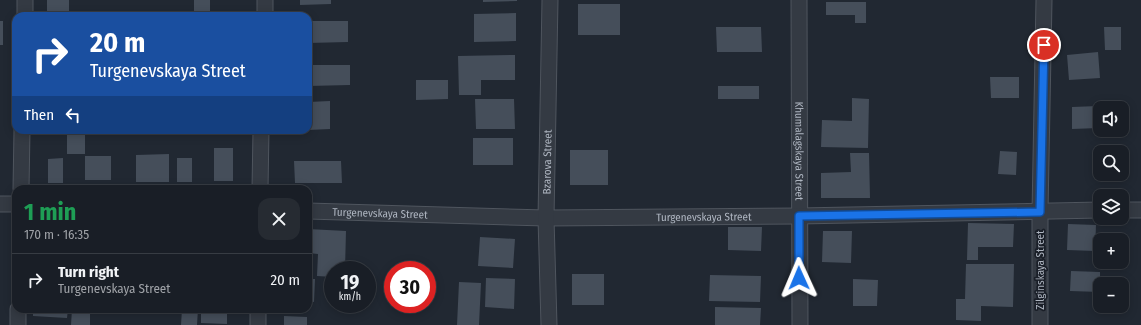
<!DOCTYPE html>
<meta charset="utf-8">
<style>
:root{--surface:#191e26;--page:#262b32;--text:#f1f3f6;--muted:#9fa2a7;--line:#373c43}
body{margin:0;font-family:"Fira Sans Condensed",sans-serif;background:var(--page);color:var(--text);height:100vh;display:flex;flex-direction:column;font-size:15px;white-space:nowrap}
*{box-sizing:border-box;margin:0}
p{font-size:13px;color:var(--muted)}
.icon{flex:none;width:22px;height:22px;fill:none;stroke:currentColor;stroke-width:2;stroke-linecap:round;stroke-linejoin:round}
.map{position:relative;flex:1;overflow:hidden}
.side{position:absolute;left:12px;top:185px;width:300px;height:128px;display:flex;flex-direction:column;background:var(--surface);border-radius:12px;box-shadow:0 2px 10px #0003,0 0 0 1px var(--line)}
.side>*{flex:none}
.top-card{position:absolute;left:12px;top:12px;width:300px;height:122px;border-radius:12px;box-shadow:0 2px 10px #0003,0 0 0 1px var(--line);background:#1a4fa0;color:#fff;overflow:hidden}
.buttons{position:absolute;left:1093px;top:101px;display:grid;gap:8px}
.buttons a{display:grid;place-items:center;width:36px;height:36px;border-radius:8px;background:var(--surface);box-shadow:0 2px 10px #0003,0 0 0 1px var(--line);font-size:20px}
.speed{position:absolute;left:324px;top:261px;display:flex;gap:8px;font-size:20px;font-weight:700;text-align:center}
.speed>*{display:grid;place-content:center;width:52px;height:52px;border-radius:50%;background:var(--surface);box-shadow:0 2px 10px #0003,0 0 0 1px var(--line);line-height:1}
.speed small{font-size:10px;font-weight:400}
.speed .limit{border:6px solid #d22;background:#fff;color:#111}
.pin{position:absolute;display:grid;place-items:center;width:34px;height:34px;color:#fff;margin:-17px;border:2px solid #fff;border-radius:50%;box-shadow:0 1px 4px #0007}
.me{position:absolute;width:44px;margin:-22px;rotate:359deg;stroke-linejoin:round;filter:drop-shadow(0 0 3px #0008)}
.turn{display:flex;align-items:center;gap:14px;height:84px;padding:0 12px;font-size:18px}
.turn .icon{width:52px;height:52px;stroke-width:2.5}
.turn b{display:block;font-size:28px;line-height:34px}
.then{display:flex;align-items:center;height:38px;padding:0 12px;background:#0003;gap:8px;font-size:15px}
.round{display:grid;place-items:center;flex:none;width:42px;height:42px;border-radius:12px;background:var(--page)}
.summary{display:flex;align-items:center;justify-content:space-between;height:68px;padding:0 12px}
h1{font-size:24px;font-weight:700;line-height:30px;color:#1e9e55}
ul{padding:0;list-style:none}
li{display:flex;align-items:center;gap:12px;height:52px;padding:0 12px;border-top:1px solid var(--line)}
li div{flex:1}
li b{display:block;font-size:15px}
li em{font-style:normal}
.map>svg:first-child{display:block}
</style>
<div class="map">
<svg width="1141" height="325" viewBox="0 0 1141 325">
<rect width="100%" height="100%" fill="#212832"/>
<path fill="#454e5a" d="M47,0H69V16H47Z
M194,0H210V16H194Z
M300,0H331V4L300,5Z
M483,0H517V1L483,2Z
M826,2H866V23H855V15H826Z
M578,4H620V35H578Z
M516,13V41L474,42V14Z
M0,21H3V45H0Z
M308,21H348V42L308,43Z
M716,27H761L762,52H717Z
M1104,27H1121V50H1105Z
M1098,52L1100,78L1069,80L1067,55Z
M515,55V80H481V95H459L458,56Z
M308,65H350V85L308,86Z
M990,77H1019V98H991Z
M416,80H448V99L416,100Z
M718,86H759V99H718Z
M852,98L869,99L868,148L821,147L822,120L852,121Z
M475,99H514L515,129H476Z
M330,101V129L308,130V102Z
M1098,106L1099,128L1072,129V107Z
M67,130H85V154H67Z
M473,138H513V165H473Z
M1118,145L1119,152H1100V146Z
M214,148H233V181H214Z
M570,150H608V185H570Z
M1000,151L1017,152L1016,175L998,174Z
M850,153H869L870,198H821V173L851,172Z
M169,154V182H136V155Z
M85,156H111V180H85Z
M63,158V183H48V159Z
M177,158H192V182H177Z
M294,161H341L342,183H295Z
M968,223L1014,224L1013,247H978V260H967Z
M1068,224L1096,225L1095,251L1067,250Z
M728,227H762L761,251L728,250Z
M308,229L346,231L345,270H333V277L317,276L318,254L308,253Z
M823,231H852L851,263L822,262Z
M480,237L515,239L513,268L478,266Z
M966,264H1014L1013,307L981,306V321L956,320V299H965Z
M1071,271L1100,272V292L1070,291Z
M572,274H604V305H572Z
M710,275L761,276L760,302L709,301Z
M486,278L515,279L514,309L485,307Z
M308,279H315L314,302L308,301Z
M853,279L878,280L877,306H853Z
M459,282L481,283L479,325H457Z
M715,307L761,308L760,325H715Z
M33,309H68L67,318L33,316Z
M72,309H90V325H71Z
M182,309H198L197,325H181Z
M201,309H227V324L201,323Z
M284,316L307,317V325H284Z"/>
<g fill="none" stroke-linecap="round" stroke-linejoin="round">
<defs>
<g id="minor">
<path id="s1" d="M799,0L800,325"/>
<path d="M25,16V0"/>
<path d="M265,16V0"/>
<path d="M21,189L22,130"/>
<path d="M260,189L261,130"/>
<path d="M0,204H16"/>
<path d="M1122,210H1141"/>
<path id="s2" d="M308,211L546,218L799,216L1100,210"/>
<path d="M18,325V309"/>
<path d="M258,325V309"/>
<path id="s3" d="M549,325L546,218L550,0"/>
<path d="M1040,325V212L1044,0"/>
</g>
</defs>
<use href="#minor" stroke="#4f555e" stroke-width="17"/>
<use href="#minor" stroke="#343a43" stroke-width="15"/>
</g>
<g fill="none" stroke-linecap="round" stroke-linejoin="round">
<defs>
<path id="route" d="M799,278V216L1040,212L1044,45"/>
</defs>
<use href="#route" stroke="#114b97" stroke-width="10"/>
<use href="#route" stroke="#1a73e8" stroke-width="7"/>
</g>
<g text-anchor="middle" stroke-width="3.5" stroke-linejoin="round" paint-order="stroke">
<g font-size="11" fill="#aeb5c0" stroke="#1a1f28">
<text dy="4" stroke="none"><textPath href="#s1" startOffset="151">Khumalagskaya Street</textPath></text>
<text dy="4" stroke="none"><textPath href="#s3" startOffset="163">Bzarova Street</textPath></text>
<text dy="4" stroke="none"><textPath href="#s2" startOffset="72">Turgenevskaya Street</textPath></text>
<text dy="4" stroke="none"><textPath href="#s2" startOffset="396">Turgenevskaya Street</textPath></text>
<text transform="translate(1040 270) rotate(-90)" y="4">Zilginskaya Street</text>
</g>
</g>
</svg>
<div class="buttons">
<a><svg class="icon" aria-label="sound" viewBox="0 0 24 24"><path d="M4 9h4l5-4v14l-5-4H4zM17 9q2 3 0 6"/></svg></a>
<a><svg class="icon" aria-label="search" viewBox="0 0 24 24"><circle cx="10" cy="10" r="6"/><path d="M15 15l6 6"/></svg></a>
<a><svg class="icon" aria-label="layers" viewBox="0 0 24 24"><path d="M12 4l9 5-9 5-9-5zM3 14l9 5 9-5"/></svg></a>
<a>+</a>
<a>−</a>
</div>
<div class="speed"><div>19<small>km/h</small></div><div class="limit">30</div></div>
<div class="pin" style="left:1044px;top:45px;background:#d93025"><svg class="icon" aria-label="arrive" viewBox="0 0 24 24"><path d="M6 21V4h12l-3 4 3 4H6"/></svg></div>
<svg class="me" style="left:799px;top:278px" viewBox="-20 -20 40 40"><path d="M0-17L14 15 0 8-14 15z" fill="#1a73e8" stroke="#fff" stroke-width="4"/></svg>
<div class="top-card">
<div class="turn"><svg class="icon" aria-label="right" viewBox="0 0 24 24"><path d="M7 20v-9h11M14 6l5 5-5 5"/></svg><div><b>20 m</b>Turgenevskaya Street</div></div>
<div class="then">Then<svg class="icon" aria-label="left" viewBox="0 0 24 24"><path d="M17 20v-9H6M10 6l-5 5 5 5"/></svg></div>
</div>
<section class="side">
<div class="summary"><div><h1>1 min</h1><p>170 m · 16:35</p></div><a class="round"><svg class="icon" aria-label="close" viewBox="0 0 24 24"><path d="M6 6l12 12M18 6L6 18"/></svg></a></div>
<ul>
<li><svg class="icon" aria-label="right" viewBox="0 0 24 24"><path d="M7 20v-9h11M14 6l5 5-5 5"/></svg><div><b>Turn right</b><p>Turgenevskaya Street</p></div><em>20 m</em></li>
</ul>
</section>
</div>
